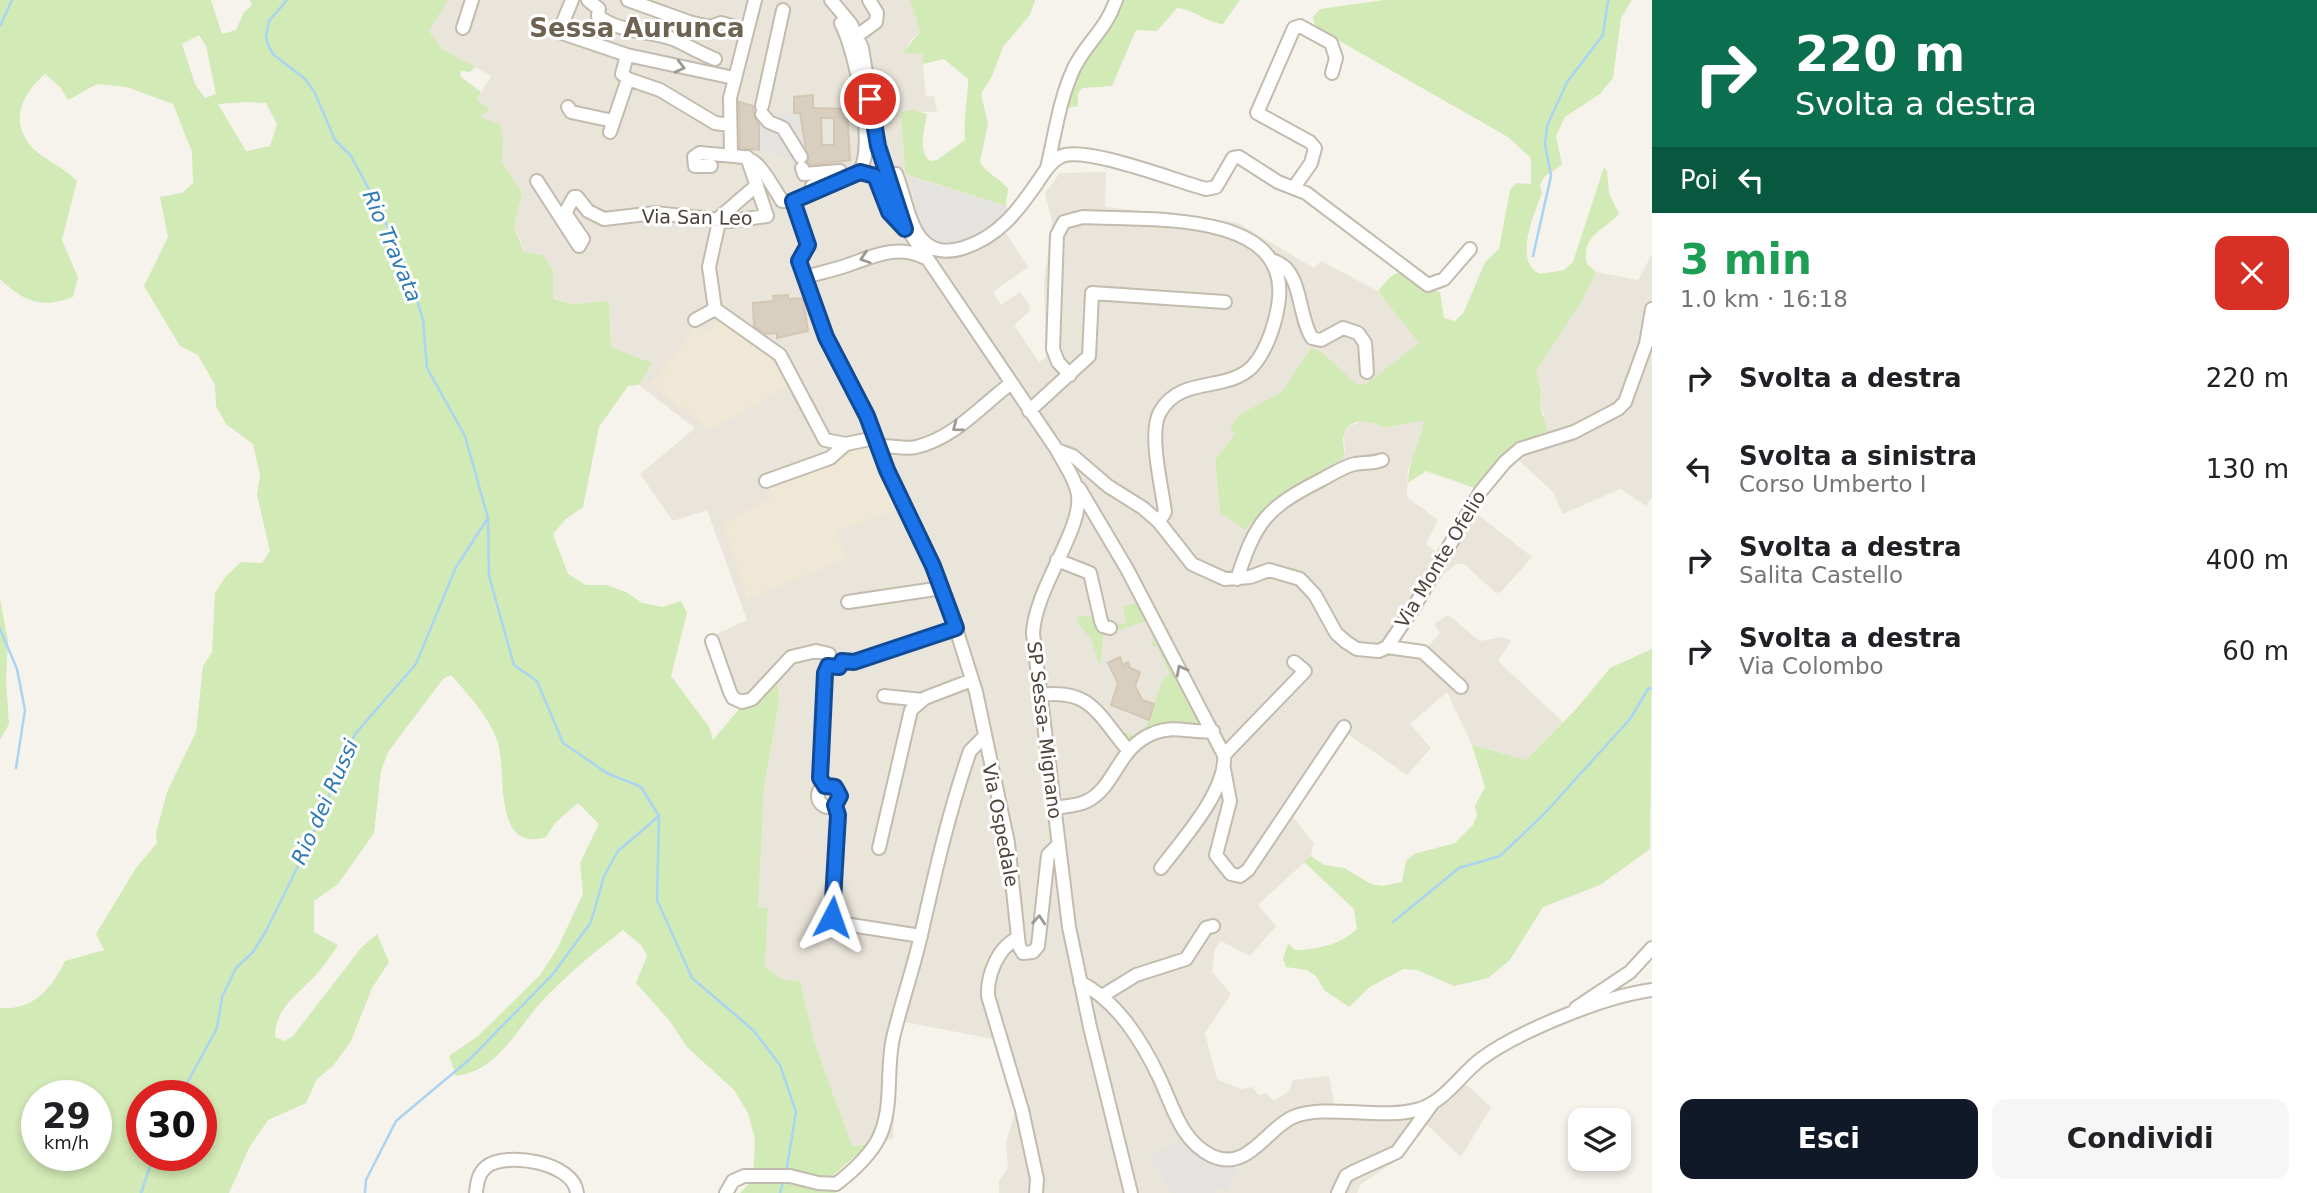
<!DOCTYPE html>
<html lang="it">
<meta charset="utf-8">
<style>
:root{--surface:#fff;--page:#f6f6f6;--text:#202124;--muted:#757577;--accent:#111827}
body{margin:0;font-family:"DejaVu Sans",sans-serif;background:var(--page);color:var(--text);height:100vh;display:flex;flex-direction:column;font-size:26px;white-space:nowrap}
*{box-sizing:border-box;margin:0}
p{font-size:23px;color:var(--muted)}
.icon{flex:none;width:38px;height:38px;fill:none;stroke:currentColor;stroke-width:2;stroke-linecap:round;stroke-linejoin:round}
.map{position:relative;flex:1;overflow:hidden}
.details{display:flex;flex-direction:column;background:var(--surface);width:665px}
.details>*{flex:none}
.hud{background:#0b6e4f;color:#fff;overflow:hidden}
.tools{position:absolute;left:1568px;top:1108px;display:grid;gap:14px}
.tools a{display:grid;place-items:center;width:63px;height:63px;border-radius:14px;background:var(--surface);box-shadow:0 4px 10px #0003;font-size:35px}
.speed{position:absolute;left:21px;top:1080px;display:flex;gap:14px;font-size:35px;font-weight:700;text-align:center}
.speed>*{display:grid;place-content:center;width:91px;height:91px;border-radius:50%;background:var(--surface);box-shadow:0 4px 10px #0003;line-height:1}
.speed small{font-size:18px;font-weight:400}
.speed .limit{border:10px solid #d22;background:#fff;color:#111}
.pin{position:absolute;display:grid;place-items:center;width:60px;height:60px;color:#fff;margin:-30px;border:4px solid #fff;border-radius:50%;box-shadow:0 2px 7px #0007}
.me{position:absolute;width:77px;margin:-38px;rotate:4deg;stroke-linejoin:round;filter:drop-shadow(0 0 5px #0008)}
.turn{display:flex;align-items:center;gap:24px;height:147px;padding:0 28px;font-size:32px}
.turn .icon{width:91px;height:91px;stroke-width:2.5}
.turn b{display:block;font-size:49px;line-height:60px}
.then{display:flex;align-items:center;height:66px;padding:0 28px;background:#0003;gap:14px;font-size:26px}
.round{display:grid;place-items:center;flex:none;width:74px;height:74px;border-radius:14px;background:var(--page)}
.head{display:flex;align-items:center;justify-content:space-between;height:119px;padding:0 28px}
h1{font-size:42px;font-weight:600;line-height:52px;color:#1e9e55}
.button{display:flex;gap:14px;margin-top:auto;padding:14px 28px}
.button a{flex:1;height:80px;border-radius:14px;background:var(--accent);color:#fff;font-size:28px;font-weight:600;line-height:80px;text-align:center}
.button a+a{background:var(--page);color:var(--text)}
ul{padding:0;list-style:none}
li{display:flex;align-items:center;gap:21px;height:91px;padding:0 28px}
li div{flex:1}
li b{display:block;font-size:26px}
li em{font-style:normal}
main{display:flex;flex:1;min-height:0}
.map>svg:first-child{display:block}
</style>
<main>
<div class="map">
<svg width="1652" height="1193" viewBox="0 0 1652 1193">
<rect width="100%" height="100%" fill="#f6f3ec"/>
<path fill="#eae5da" d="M448,0H910L920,32L911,39L903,53L922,54L926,97L934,96L937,112H901L905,174L1006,206L1013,217L1004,230L1028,267L993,292L1001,305L1020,292L1029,305L1030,311L1014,325L1039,362L1046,358L1044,281L1052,222L1045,193L1060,173L1106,172L1105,207L1236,222L1314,268L1321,261L1378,291L1420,343L1366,384H1356L1322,352L1308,351L1303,363L1282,392L1240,414L1233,438L1215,460L1220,512L1250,526L1272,501L1345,452L1344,434L1350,426L1366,420L1385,428L1424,419L1421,440L1408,469L1407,497L1438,520L1426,544L1438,554L1518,443L1545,415L1540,407L1541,391L1536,371L1582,301L1596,272L1638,280L1652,254V497L1646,506L1620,489L1563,514L1553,492L1516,458L1472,510L1532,557L1501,592L1496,593L1464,564H1456L1438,579L1394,641L1426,649L1440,633L1434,624L1448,615L1480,641L1503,637L1511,641L1498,661L1563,722L1526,760L1472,745L1447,692L1410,724L1431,748L1407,775L1345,732L1291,815L1314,843L1311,856L1258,905L1276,926L1250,956L1221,941L1215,948L1212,972L1231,994L1205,1033L1217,1079L1241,1089L1252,1087L1259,1095L1266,1093L1274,1101L1289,1091L1293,1080L1329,1076L1335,1108H1394L1431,1099L1457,1076L1491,1107L1461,1157L1425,1123L1402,1157L1361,1184L1357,1193H999V1181L1008,1168L1006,1142L1017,1105L994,1039L904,1022L896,1055L893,1139L852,1146L815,1044L800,981L781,979L765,966L768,909L758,907L760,848L764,788L779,702L740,708L729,697L708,638L747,620L707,510L673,521L640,474L695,428L639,385L651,363L611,347L609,301L571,304L553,297L525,252L514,227L522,193L502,162L503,138L479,116L490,109L477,100L491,76L442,49L429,31Z"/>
<path fill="#efe8d6" d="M720,317L775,356L790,384L711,430L649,383L660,375L696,326L707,334Z
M874,443L900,508L837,532L846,559L747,599L723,524L773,497L768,483Z"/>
<path fill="#d2eab5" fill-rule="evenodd" d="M0,0H211L222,34L236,30L244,12L252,5L250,0H448L429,31L442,49L475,67L470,72L461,71L460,76L481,92L477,100L490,109L480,117L500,124L503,138L502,162L522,193L514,227L524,252L543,255L553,270V298L571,304L609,301L611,347L652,363L639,385L628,386L599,427L583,507L566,519L553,534L568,574L586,585H606L626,592L642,603L662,607L681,601L687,613L671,676L709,727L713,740L740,708L751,705L776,676L779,702L764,788L758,907L768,908L765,966L781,979L800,981L815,1044L852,1146L869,1144L829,1179L836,1193H740L753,1180L755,1140L748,1113L734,1090L687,1047L669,1020L636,983L647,956L642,946L623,930C596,951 570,972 546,997C518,1025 500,1071 456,1076L449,1056L478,1036L540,975L557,949L583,894L580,863L599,824L578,803L555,823L546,837C492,854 507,772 498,743C490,718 468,694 451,675L443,679L388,752L381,771L374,833L338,884L314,901V932L338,945C331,956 323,967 314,977C296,996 275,1008 275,1037L285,1041L293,1036L361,948L377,934L389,962L372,988L351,1041L333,1066L317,1079L306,1103L268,1120L249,1148L229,1193H0V1008C33,1011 52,988 65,961L104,950L96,934L136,868L157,843L156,833L167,792L196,732L203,666L212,652L215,593L226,576L241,562L262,563L270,551L257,495L260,475L253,444L226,424L216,406L215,385L198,355L180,346L144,286L168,237L160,197L182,193L193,183L192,152L173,104L127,87L97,84L68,100L60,87L45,74C24,92 9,119 30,145C39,157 64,167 77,181L62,240L78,278L73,297C42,309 24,302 0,279ZM199,35L206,46L216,94L205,98L195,84L182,44ZM246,102L266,103L277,124L270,146L246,151L218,104ZM37,1096H96V1155H37ZM142,1096H201V1155H142Z
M910,0H1035L1030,15L1003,47L992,76L981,94L988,123L980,162C987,174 1000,178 1008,189L1006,206L905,174L901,112L913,110L927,114C925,129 917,150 930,161L937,160L965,140C963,119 968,100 968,79L944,59L923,64L922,54L902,53L920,32Z
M1121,0H1240L1223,24C1206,23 1194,9 1177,8L1157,31L1136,30L1112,86L1082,88L1078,94V106L1066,108L1085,57L1111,27Z
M1384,0H1632L1621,18L1613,78L1600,94L1565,117L1556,136L1562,165L1545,176L1540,185L1542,193C1534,214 1513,262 1540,274L1564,270L1573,262L1604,167L1607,171L1609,193L1619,214C1604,230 1580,237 1587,264L1596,272L1582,301L1536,371L1541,391L1540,407L1548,431L1518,443L1477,489L1426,471L1408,483C1408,461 1421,442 1424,420L1384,428C1372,421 1351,415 1344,434C1341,443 1346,450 1343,458L1272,501L1245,530L1220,512L1215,460L1235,434L1230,429L1240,414L1282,392L1311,348L1322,352L1356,384H1366L1419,343L1378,291L1390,277L1399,272L1424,288L1440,292L1444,318L1455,321L1464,312L1485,262L1499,249L1510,190L1516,183L1531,184V158L1508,137L1315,27L1313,17L1320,9Z
M0,599L8,641L6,682L9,724L0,740Z
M1140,603L1149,620L1110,633L1116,625L1126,623L1123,606Z
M1079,616L1093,617L1096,627L1104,631L1100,667L1091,639L1077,622Z
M1157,635L1201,724L1165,723L1126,740L1120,731L1134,735L1145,729L1164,677L1170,675L1157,646H1150Z
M1652,649L1650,849L1600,885L1543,907L1510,960L1488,978L1454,986L1417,970L1403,969L1370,987L1349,1007L1324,990L1316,976L1307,970L1286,967L1283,959L1288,943L1295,950C1316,950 1342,944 1357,929L1354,909L1304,862L1311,856L1324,865L1344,868L1371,884L1382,886L1402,882L1406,861L1414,854L1455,843L1473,825L1477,816L1475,806L1485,787L1472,745L1526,760L1577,708L1610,668Z"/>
<path fill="#e5e3e0" d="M800,113L805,156L786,158L759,148L760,114Z
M911,178L1006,206L1008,209L988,232L962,243L937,246L930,239L917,211Z
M1182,1140L1211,1164L1239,1168L1227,1193L1219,1188L1214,1193H1174L1148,1157Z"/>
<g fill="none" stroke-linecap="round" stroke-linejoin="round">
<path stroke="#a9d4f2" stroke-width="2.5" d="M287,0L269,21L266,36L268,45L273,54L305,79L314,91L335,140L351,156L379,208L410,277L423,320L427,368L465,436L488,518L489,576L514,665L537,681L563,743L607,773L641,787L659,816L657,900L692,978L753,1030L780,1065L796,1112L786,1173
M0,26L12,0
M1533,256L1551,176L1545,144L1547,126L1567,82L1603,35L1608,0
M0,629L17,669L25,710L16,768
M1393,922L1459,868L1500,856L1544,814L1630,719L1648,689L1652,688
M180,1096L217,1028L222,997L236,968L253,952L266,931L306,850L355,734L416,664L456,567L488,518
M141,1193L154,1155
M365,1193L366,1180L396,1121L470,1059L553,974L591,922L604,876L618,851L659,816
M780,1193L784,1179"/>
</g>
<path fill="#d8cfc1" stroke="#d3c7b4" stroke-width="2" fill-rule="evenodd" d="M813,95V108L847,109L850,160L810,165L808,162L800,113H794V97ZM821,118H834V145H822Z
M739,102L753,106L754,116L759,124V150L740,148Z
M788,295V299L803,298L808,331L777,338V333L766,334L754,326L753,303L774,301L773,296Z
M1120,657L1123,665L1128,662L1130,668L1140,672L1135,686L1142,700L1154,704L1149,720L1111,705L1118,683L1108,663Z"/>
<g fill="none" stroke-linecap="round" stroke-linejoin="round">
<defs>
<path id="minor" d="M572,0L559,32L627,55L734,78
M588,0L599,9L598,16C620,33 648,30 673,39C687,45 700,53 715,59
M628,0L689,22L710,27L721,23L747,30
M831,0L851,24L862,48L878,146L902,221L1057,450C1064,464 1076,479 1078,495C1083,529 1034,590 1033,634L1069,927L1090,1027L1131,1193
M841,23C855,50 876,144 860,171
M463,28L472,0
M857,36L876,22L877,13L869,0
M628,79L660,90L715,123L730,125
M762,106L783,10
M568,107L571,112L613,121
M762,114L769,122L783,128L801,157
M610,132L628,79L622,74L627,55
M731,155L730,98L755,0
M711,166H695L694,157L700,153C757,159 750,149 782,201H793L808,245L799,261L826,337L867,416L887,470L933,566L952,616L976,692L1008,843L1019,946L1023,953L1033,952L1038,946L1048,855L1059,844
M802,168L804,174L840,171L837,176L812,186V193
M1047,168C1055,135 1059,100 1074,68C1086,43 1106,30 1116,0
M860,171L875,176L889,212L901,226
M886,173L896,174C910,209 912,264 963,248C998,237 1017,212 1037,183C1043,174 1051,160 1062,156C1087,146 1176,181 1206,189L1216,187L1233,158L1239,157L1278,182L1306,193L1428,285L1444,279L1470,249
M537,181L579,246L583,239L565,213L574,197H577L588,211L604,219L655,213L730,221L767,216L747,157
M757,185L720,217L709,267L715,309L780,355L825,440L846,444L875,438
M1295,186L1311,163L1315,148L1310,142L1257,113L1294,28L1300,26L1331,43L1336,58L1332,73
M1274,261C1303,270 1297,315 1312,338L1321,340L1343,328L1358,333L1365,343L1367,372
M805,277C819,273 834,270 848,265C871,257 898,244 923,257
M695,320L715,309
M1070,375L1058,362L1053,349L1057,235L1064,222L1083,217C1142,221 1287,208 1279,298C1277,320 1267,351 1252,367C1225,393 1181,375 1160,412C1148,433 1162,487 1165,512L1159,522
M1029,411L1089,356L1092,293L1225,302
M878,447C890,444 902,450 916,447C954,438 980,407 1010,384
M1057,450L1073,456L1108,486L1143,508L1159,522L1192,564L1225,579L1250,577L1269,570L1300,579L1315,595L1336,633L1346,642L1357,649L1379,651L1387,647L1414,607L1481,491L1505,462L1520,449L1574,432L1618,409L1625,402L1646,344L1652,309
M766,481L830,458L846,444
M1079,488L1127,569L1224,755C1227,791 1182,840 1161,868
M1057,560L1090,573L1101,621L1103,626L1110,628
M1237,579C1256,521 1266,508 1321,480C1331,475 1344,466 1355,464C1364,462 1372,464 1382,460
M848,602L942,588
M712,641L730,692L733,698L742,702L752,699L791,657L816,651L829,654
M1387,647L1423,652L1461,687
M842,661L854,662L956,628
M1040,695C1091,688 1098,715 1128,750
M884,696L922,700
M1224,755L1305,671L1294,662
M1224,769L1230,801L1216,855L1231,874L1240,876L1248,870L1344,727
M818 796a11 11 0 1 1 22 0a11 11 0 1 1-22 0Z
M825,786L820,778L825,673L828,666
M835,805L838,815L832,917L838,923L921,936
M1055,808C1065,806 1078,806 1087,801C1116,787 1117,747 1154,733C1175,724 1193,734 1213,731
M879,848L911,710L925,698L972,680
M1018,938C998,947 987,975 988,996L1022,1110L1037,1179L1036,1193
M1080,982C1118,1002 1142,1041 1160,1079C1173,1107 1181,1141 1212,1156C1248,1172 1266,1129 1293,1117C1325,1103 1382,1121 1420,1109C1446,1100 1460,1075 1481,1059C1519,1031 1605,996 1652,990
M1102,996L1136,975L1186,959L1206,928L1213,926
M1576,1008L1630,972L1652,948
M476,1193C477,1183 478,1174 486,1167C505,1151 574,1162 577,1193
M726,1193L733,1181L744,1176H790L818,1183L836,1184C852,1172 874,1152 881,1133C893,1103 886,1069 893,1038C901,1004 913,970 921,935C935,873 949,811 970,751L983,738
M1338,1193L1346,1176L1353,1172L1397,1152L1432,1104"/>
</defs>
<use href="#minor" stroke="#c2bbae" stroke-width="16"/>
<use href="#minor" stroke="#fff" stroke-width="12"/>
</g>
<defs><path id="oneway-chevron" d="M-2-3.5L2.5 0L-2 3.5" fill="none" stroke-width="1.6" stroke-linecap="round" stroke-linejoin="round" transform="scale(1.75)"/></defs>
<g stroke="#9c9892">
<use href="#oneway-chevron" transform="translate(680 67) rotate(14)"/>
<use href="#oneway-chevron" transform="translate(865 258) rotate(162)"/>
<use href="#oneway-chevron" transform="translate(957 427) rotate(143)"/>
<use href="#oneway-chevron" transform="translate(1181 670) rotate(-118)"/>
<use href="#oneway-chevron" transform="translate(1039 920) rotate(-85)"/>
</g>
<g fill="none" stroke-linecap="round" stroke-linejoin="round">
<defs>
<path id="route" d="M832,917L838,815L835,805L840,796L835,787L825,786L820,778L825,673L828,666L839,667L842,661L854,662L956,628L933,566L887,470L867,416L826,337L799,261L808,245L793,201L860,172L875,176L889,212L905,229L878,146L870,99"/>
</defs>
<use href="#route" stroke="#114b97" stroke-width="18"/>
<use href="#route" stroke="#1a73e8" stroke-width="12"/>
</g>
<g text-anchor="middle" stroke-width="6" stroke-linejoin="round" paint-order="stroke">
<g font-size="19" fill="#4b4439" stroke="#fff">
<text transform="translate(697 217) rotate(1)" y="7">Via San Leo</text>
<text transform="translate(1440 559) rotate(-59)" y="7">Via Monte Ofelio</text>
<text transform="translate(1045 730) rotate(83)" y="7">SP Sessa- Mignano</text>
<text transform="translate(1001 825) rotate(79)" y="7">Via Ospedale</text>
</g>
<g font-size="21" font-style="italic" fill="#2e7ab2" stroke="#fff">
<text transform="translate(392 246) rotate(67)" y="7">Rio Travata</text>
<text transform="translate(325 802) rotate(-66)" y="7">Rio dei Russi</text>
</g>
<g font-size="26" font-weight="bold" fill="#6e6250" stroke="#fff">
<text x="637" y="37">Sessa Aurunca</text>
</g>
</g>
</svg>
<div class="tools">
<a><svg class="icon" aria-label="layers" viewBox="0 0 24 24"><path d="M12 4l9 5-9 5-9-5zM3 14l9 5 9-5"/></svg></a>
</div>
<div class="speed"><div>29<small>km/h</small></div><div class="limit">30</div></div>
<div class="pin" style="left:870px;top:99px;background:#d93025"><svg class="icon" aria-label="arrive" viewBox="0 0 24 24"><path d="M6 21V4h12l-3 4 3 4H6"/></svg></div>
<svg class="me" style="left:832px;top:917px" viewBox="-20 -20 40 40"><path d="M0-17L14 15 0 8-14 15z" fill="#1a73e8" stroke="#fff" stroke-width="4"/></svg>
</div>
<section class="details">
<div class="hud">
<div class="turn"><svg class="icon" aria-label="right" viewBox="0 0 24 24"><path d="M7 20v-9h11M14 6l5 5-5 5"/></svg><div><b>220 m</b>Svolta a destra</div></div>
<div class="then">Poi<svg class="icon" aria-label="left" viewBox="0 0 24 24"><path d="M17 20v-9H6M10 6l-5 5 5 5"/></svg></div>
</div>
<div class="head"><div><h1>3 min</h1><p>1.0 km · 16:18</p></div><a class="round" style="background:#d93025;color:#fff"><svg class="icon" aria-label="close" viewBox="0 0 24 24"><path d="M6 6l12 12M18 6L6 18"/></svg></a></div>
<ul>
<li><svg class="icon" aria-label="right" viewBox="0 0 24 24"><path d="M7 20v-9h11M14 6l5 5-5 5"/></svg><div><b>Svolta a destra</b></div><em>220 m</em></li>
<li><svg class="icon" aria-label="left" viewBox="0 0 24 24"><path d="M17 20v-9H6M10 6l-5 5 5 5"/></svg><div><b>Svolta a sinistra</b><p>Corso Umberto I</p></div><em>130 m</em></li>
<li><svg class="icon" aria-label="right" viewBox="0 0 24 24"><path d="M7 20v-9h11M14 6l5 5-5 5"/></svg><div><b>Svolta a destra</b><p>Salita Castello</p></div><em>400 m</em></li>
<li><svg class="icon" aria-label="right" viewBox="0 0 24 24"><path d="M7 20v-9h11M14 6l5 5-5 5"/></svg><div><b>Svolta a destra</b><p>Via Colombo</p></div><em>60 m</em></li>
</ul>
<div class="button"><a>Esci</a><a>Condividi</a></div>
</section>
</main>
